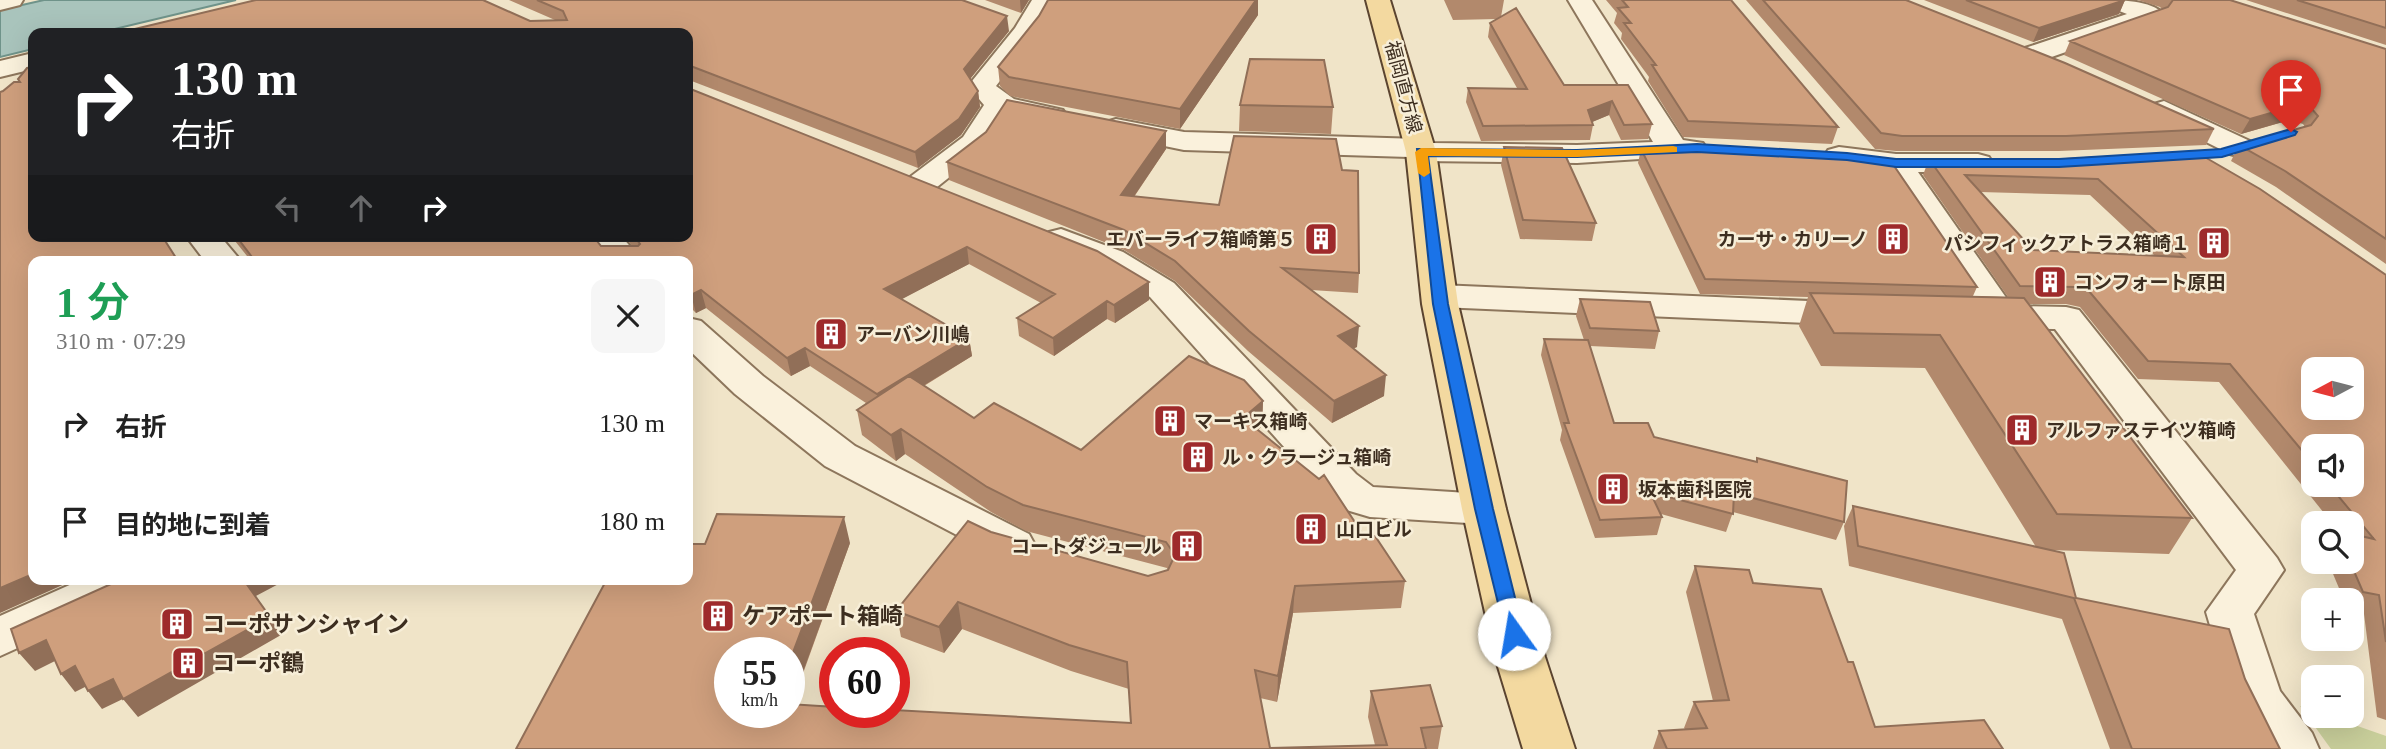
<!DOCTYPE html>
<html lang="ja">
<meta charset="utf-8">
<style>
:root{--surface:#fff;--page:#f6f6f6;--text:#222;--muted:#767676}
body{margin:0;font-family:"Times New Roman","Noto Sans JP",serif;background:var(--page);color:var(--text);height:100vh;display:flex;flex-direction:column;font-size:26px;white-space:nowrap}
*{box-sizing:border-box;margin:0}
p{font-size:23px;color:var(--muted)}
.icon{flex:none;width:38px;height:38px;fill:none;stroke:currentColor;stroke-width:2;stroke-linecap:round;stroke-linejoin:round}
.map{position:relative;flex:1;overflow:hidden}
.details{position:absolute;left:28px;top:256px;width:665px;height:329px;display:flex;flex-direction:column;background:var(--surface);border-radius:14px;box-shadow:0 7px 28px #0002}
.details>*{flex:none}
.top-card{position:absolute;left:28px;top:28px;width:665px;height:214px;border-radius:14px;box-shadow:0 7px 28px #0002;background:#202124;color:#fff;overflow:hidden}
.needle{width:46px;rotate:263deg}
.fabs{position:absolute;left:2301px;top:357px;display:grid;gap:14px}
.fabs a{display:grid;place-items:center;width:63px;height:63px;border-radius:14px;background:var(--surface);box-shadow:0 7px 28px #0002;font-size:35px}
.speed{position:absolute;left:714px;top:637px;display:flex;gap:14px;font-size:35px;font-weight:700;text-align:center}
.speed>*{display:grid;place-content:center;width:91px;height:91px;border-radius:50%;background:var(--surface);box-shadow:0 7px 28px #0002;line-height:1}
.speed small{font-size:18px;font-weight:400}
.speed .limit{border:10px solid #d22;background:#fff;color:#111}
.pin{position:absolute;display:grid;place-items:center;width:60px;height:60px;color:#fff;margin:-72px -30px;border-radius:50% 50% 50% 0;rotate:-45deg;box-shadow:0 0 7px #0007}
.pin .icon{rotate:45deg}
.me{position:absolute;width:77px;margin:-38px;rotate:347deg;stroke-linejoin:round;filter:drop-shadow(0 0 5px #0008)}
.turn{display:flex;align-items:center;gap:24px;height:147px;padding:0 28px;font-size:32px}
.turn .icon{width:91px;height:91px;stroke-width:2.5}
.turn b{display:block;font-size:49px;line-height:60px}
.lanes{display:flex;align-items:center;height:66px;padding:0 28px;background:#0003;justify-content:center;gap:35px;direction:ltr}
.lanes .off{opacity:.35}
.round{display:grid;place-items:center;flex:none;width:74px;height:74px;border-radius:14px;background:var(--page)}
.head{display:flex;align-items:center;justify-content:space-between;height:119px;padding:0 28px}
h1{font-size:42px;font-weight:600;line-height:52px;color:#1e9e55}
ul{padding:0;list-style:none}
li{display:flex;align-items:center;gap:21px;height:98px;padding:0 28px}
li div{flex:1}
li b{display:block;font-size:26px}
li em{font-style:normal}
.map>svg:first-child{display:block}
</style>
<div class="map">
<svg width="2386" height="749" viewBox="0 0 2386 749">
<rect width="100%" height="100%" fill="#f0e4c8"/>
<path fill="#c9cf9b" d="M2300,706L2313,710L2314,716H2329L2386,736V749H2331Z"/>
<path fill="#a9c4bc" stroke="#6f938a" stroke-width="2" d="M44,0H236L98,33H33V49L0,57V10Z"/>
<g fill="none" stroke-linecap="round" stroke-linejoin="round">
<defs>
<path id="minor" d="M0,0H23L20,5L0,10Z
M1032,0H1056L1035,36L996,86L1014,99L1063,110L1067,116L1063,122L1053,125L1007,115L986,148L932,191L921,193L910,191L905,184L910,177L963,137L984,105L968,86L1015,28Z
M1568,0H1592L1683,140L1703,143L1707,149L1703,155L1577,163L1421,161L1409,157L1184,150L1106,134L1101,128L1106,122L1116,119L1184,132L1420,139L1432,143L1577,145L1653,142Z
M2101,0C2120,0 2151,0 2164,14L2160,19L2043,60L2034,62L2025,60L2021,54L2025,48L2127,14L2104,5Z
M33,53V69L0,77V61Z
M2164,101L2252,142L2256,148L2252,154L2241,157L2230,154L2154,116L2150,110L2154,104Z
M1839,147L1896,154H1978L1989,157L1993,163L1989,169L1978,172H1918L2012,306L2066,307L2079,310L2277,558L2284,570L2254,614L2280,691L2312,733L2319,749H2264L2232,699L2206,612L2236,570L2055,329L1986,328L1973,325L1968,317L1977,308L1886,171L1828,162L1824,156L1828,150Z
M1061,229L1123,252L1174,283L1356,474L1373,487L1484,494L1499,498L1506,509L1499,520L1484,524L1370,517L1343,509L1326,494L1150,297L1099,266L1049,246L1044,239L1049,232Z
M186,236H220L241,261H205Z
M586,236H621L643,261H607Z
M1440,285L1856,303L1869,306L1874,314L1869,322L1856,325L1440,307L1427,304L1422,296L1427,288Z
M688,318L701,321L763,376L855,446L1029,534L1035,545L1029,556L1013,561L997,556L825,466L735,394L688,349Z
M83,579H150L143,591L0,656V616Z"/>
<path id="major" d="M1366,0H1390L1436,152L1458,304L1506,509L1545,657L1575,749H1523L1495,657L1462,509L1422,304L1406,152Z"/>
</defs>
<use href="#minor" stroke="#8d765c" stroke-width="4"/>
<use href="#major" stroke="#5b4430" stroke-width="4"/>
<use href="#minor" fill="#faf1dc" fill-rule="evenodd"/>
<use href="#major" fill="#f3d9a0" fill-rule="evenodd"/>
</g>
<path fill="#b2896c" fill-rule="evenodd" d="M509,0H962L1009,31L970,79L978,91L980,107L961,135L918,168L689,80H688V33L530,21L555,20Z
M985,0H1029L1021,13Z
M1048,0H1258V15L1180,129L1010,96L1000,86L998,67L1039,16Z
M1444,0H1504L1501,17L1564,85H1628L1652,124L1648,139L1621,140L1609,115L1592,122L1593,125L1590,140L1481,141L1466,102L1468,88H1517L1488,37L1490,23L1497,19L1453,20Z
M1606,0H1731L1838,127L1832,144L1683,137L1648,81L1649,77L1621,39L1622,33L1614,23L1617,13Z
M1746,0H1906L2214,129L2206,145L2059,151H1896L1875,149Z
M1924,0H2125L2119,14L2033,42Z
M2138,0H2230L2386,49V264L2276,187L2231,161L2239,145L2305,127L2303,124L2290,120L2241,134L2064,55L2070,41L2162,9L2160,7Z
M2246,0H2386V45Z
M688,88L1149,300L1115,323L1107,319L1054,356L1019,336L1017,318L1041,303L969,264L901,299L969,338L972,356L924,386L974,418L1081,450L1263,401L1262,426L1258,430L1366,539L1405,581L1401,608L1293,613L1277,702L1260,698L1270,748L1375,745L1368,717L1371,691L1442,726L1438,749H516L850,543L792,704L1130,723L1129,689L1071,671L962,629L944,653L901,637L896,611L991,532L1148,576L1168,570L1167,568L1026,531L991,512L905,454L896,461L862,435L857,410L866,403L810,366L791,376L706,308L696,313L688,305V261H251L231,236H593L601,246H632L624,236H688Z
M1240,105L1333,107L1331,134L1239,131Z
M1166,131V149L1134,197L1359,273L1358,293L1311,290L1357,347L1354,348L1384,396L1332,423L1248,351L1175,281L1124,250L949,180L947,162Z
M1504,147L1596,223L1592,241L1520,239L1501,165Z
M1641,149L1977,287L1973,296L2008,297L1923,175L1929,159H2066L2386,275V720L2377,717L2364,614L2352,611V600H2344L2328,562H2352V523H2332L2219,382L2138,379L2080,307L2066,304H2029L2192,518L2169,554L2050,550L2076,598L2245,679L2280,749H2110L2062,619L1849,566L1844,526L1853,506L2036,547L1925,368L1821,366L1799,326L1808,297L1700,294L1638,163ZM1980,192L2090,195L2154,255L2033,250ZM2314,446L2352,485H2314Z
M1580,299L1659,331L1655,349L1590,346L1614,423L1654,437L1756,462L1757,458L1844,522L1836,540L1733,512L1726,532L1661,514L1662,517L1657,535L1595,538L1560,440L1562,430L1541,355L1544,339L1584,340L1576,316Z
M1695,566L1753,583L1848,662L1875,727L2003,749H1653L1659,731L1685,729L1684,728L1694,702L1713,701L1686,592Z"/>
<path fill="#916f58" d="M1020,0H1029L1021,13Z
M1256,0H1258V15L1180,129V109Z
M2125,0L2119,14L2033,42L2039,28Z
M1007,16L1009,31L966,84L964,69Z
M978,91L980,107L961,135L918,168L915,152Z
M1612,101L1609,115L1585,125L1588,110Z
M2299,105L2290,120L2241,134L2250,119Z
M1166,131V149L1122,214L1121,195Z
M967,247L969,264L887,307L884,289Z
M1149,282V300L1115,323L1114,305Z
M701,290L706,308L696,313L691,295Z
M1107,301V319L1054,356L1053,338Z
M1359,326L1357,347L1336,356L1338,336Z
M969,338L972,356L880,412L877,394Z
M805,348L810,366L791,376L787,358Z
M1386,375L1384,396L1332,423L1334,401Z
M1263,401L1262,426L1243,443V418Z
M901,429L905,454L896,461L891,435Z
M844,517L850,543L789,710V663Z
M33,574V579H76L0,613V588Z
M243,579H288L254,597Z
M1295,586L1293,613L1277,702L1278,676Z
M958,602L962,629L944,653L939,627Z
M270,617L281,635L138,717L123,699Z
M46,640L61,658L35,671L19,653Z
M75,666L89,685L75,692L61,674Z
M113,679L127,697L102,709L88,691Z"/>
<path fill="#cf9f7d" stroke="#916f58" stroke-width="2" fill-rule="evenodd" d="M256,0H483L530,21L567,20L563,11L537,0H962L1007,16L964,69L978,91L959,119L915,152L688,65V33H118Z
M1048,0H1256L1180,109L1009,77L998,67L1039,16Z
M1622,0H1731L1838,127L1688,121L1652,65H1656L1624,23H1631L1618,8L1628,7Z
M1763,0H1906L2065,63L2214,129L2066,136H1902L1881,133Z
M1966,0H2125L2039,28Z
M2173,0H2230L2386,49V239L2285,171L2239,145L2311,125L2318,116L2312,109L2299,105L2250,119L2070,41L2168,7Z
M2297,0H2386V28Z
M1516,8L1564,85H1628L1652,124L1624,125L1612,101L1588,110L1593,125L1483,126L1468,88L1527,89L1490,23Z
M1250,59L1324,60L1333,107L1240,105Z
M33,67V236H162L178,261H33V574L0,588V92L3,91L14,82H20L18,79L27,68Z
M688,88L1097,251L1149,282L1114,305L1107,301L1053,338L1017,318L1055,294L967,247L884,289L969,338L877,394L805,348L787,358L701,290L691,295L688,292V261H255L236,236H593L601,246H638L640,244L634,236H688Z
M1007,100L1166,131L1121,195L1219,205L1234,136L1336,139L1342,170L1358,171L1359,273L1282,268L1359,326L1338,336L1386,375L1334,401L1249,331L1175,261L1124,230L947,162L986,132Z
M1701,146L1890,160L1977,287L1705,279L1641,149Z
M1504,147L1562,148L1596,223L1523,220Z
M2196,152L2260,189L2386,275V642L2379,595L2363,592L2350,562H2352V534L2374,539L2329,485H2352V446H2314V465L2230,364L2148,361L2088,290L2075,287L2020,286L1929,159H2066ZM1965,175L2098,179L2184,257L2033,250ZM2314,369H2352V408H2314Z
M1810,293L2024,298L2192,518L2057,514L1940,335L1834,333Z
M1580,299L1650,302L1659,331L1590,328Z
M1544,339L1588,340L1614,423H1648L1654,437L1757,462V458L1847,481L1844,522L1734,493L1733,514L1650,492L1662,517L1600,520L1564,423H1569Z
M1189,356L1244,380L1263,401L1243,418L1319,479L1324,475L1366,539L1375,536L1405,581L1295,586L1278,676L1255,670L1270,748L1387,745L1371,691L1430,685L1442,726L1421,728L1426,749H516L607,579H688V544H705L717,514L844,517L789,663V653H730V712H789V704L835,707V712H894V710L1131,723L1127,662L1069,645L958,602L939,627L896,611L968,521L991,532L1148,576L1168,570L1175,555L1166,542L1023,505L987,487L901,429L891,435L857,410L909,376L974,418L994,403L1081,450Z
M1853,506L2064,553L2076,598L2229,629L2245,679L2280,749H2132L2074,598L1858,546Z
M1695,566L1749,570L1753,583L1821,589L1848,662H1853L1875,727L1984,720L2003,749H1667L1659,731L1707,728L1694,702L1729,700Z
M122,579H243L270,617L123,699L113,679L88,691L75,666L61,674L46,640L19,653L11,629Z"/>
<path fill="#1a73e8" stroke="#114b97" stroke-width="2" d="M2291,129L2297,132L2295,135L2222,157L2059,167H1896L1847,160L1697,152L1577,157L1428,156L1448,304L1493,509L1524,634L1521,640L1514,642L1507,640L1475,509L1433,304L1417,149L1577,150L1697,144L1847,153L1896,159H2059L2221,149Z"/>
<path fill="#f59e0b" d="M1673,146L1677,147V152L1577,157L1428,156L1430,173L1424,177L1418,173L1415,152L1421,148L1577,150Z"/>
<defs>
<symbol id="building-square" viewBox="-11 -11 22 22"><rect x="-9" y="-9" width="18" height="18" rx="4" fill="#9e2a2b" stroke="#f7eed8"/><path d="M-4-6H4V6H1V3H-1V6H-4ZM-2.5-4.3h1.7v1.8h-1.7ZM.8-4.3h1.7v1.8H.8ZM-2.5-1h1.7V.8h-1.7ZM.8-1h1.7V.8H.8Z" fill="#fff"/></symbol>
</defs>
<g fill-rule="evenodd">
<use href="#building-square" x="1302" y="220" width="38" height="38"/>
<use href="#building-square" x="1874" y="220" width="38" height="38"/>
<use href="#building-square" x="2195" y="224" width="38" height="38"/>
<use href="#building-square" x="2031" y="263" width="38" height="38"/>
<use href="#building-square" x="812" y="315" width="38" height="38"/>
<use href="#building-square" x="1151" y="402" width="38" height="38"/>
<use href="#building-square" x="2003" y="411" width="38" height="38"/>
<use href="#building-square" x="1179" y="438" width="38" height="38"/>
<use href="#building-square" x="1594" y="470" width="38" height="38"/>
<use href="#building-square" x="1292" y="510" width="38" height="38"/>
<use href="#building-square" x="1168" y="527" width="38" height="38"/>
<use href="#building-square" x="699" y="597" width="38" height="38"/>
<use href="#building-square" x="158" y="605" width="38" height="38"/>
<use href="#building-square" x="169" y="644" width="38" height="38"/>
</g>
<g text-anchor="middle" stroke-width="5" stroke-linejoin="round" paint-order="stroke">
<g font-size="19" fill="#3d2e20" stroke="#f7eed8">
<text transform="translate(1404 87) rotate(75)" y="7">福岡直方線</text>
</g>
<g font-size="19" font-weight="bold" fill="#3d2e20" stroke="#f7eed8" text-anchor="start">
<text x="1296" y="246" text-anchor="end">エバーライフ箱崎第５</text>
<text x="1868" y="246" text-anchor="end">カーサ・カリーノ</text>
<text x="2190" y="250" text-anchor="end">パシフィックアトラス箱崎１</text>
<text x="2074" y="289">コンフォート原田</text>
<text x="856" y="341">アーバン川嶋</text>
<text x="1194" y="428">マーキス箱崎</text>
<text x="2046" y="437">アルファステイツ箱崎</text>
<text x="1222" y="464">ル・クラージュ箱崎</text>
<text x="1638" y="496">坂本歯科医院</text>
<text x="1336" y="536">山口ビル</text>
<text x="1162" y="553" text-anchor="end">コートダジュール</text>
</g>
<g font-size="23" font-weight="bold" fill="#3d2e20" stroke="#f7eed8" text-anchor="start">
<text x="742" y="624">ケアポート箱崎</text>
<text x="202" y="632">コーポサンシャイン</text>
<text x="212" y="671">コーポ鶴</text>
</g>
</g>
</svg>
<div class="fabs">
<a><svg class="needle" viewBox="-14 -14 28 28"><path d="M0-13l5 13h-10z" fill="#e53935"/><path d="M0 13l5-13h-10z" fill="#767676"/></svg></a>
<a><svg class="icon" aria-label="sound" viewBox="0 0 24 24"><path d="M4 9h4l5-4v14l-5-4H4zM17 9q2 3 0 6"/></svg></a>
<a><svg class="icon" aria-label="search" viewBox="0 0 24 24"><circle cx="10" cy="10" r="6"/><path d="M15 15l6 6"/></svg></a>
<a>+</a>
<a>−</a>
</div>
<div class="speed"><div>55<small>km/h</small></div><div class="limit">60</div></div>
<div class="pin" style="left:2291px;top:132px;background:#d93025"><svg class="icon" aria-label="arrive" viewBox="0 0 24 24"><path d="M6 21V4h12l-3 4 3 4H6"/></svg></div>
<svg class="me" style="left:1514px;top:634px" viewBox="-20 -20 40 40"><circle r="19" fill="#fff"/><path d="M0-13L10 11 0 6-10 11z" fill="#1a73e8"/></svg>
<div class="top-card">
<div class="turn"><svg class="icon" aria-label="right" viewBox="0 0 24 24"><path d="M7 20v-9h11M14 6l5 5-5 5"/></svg><div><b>130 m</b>右折</div></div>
<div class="lanes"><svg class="icon off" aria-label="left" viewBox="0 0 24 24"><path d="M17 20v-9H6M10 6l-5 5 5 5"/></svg><svg class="icon off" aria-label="ahead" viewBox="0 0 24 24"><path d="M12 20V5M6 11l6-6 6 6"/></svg><svg class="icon" aria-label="right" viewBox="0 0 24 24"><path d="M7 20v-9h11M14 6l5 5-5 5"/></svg></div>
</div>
<section class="details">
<div class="head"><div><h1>1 分</h1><p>310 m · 07:29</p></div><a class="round"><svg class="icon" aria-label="close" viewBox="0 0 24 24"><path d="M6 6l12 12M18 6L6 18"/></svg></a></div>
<ul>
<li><svg class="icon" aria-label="right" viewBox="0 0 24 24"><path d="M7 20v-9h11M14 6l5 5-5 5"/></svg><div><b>右折</b></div><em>130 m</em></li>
<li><svg class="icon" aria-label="arrive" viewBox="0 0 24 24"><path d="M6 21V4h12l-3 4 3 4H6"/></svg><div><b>目的地に到着</b></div><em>180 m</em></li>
</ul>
</section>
</div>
